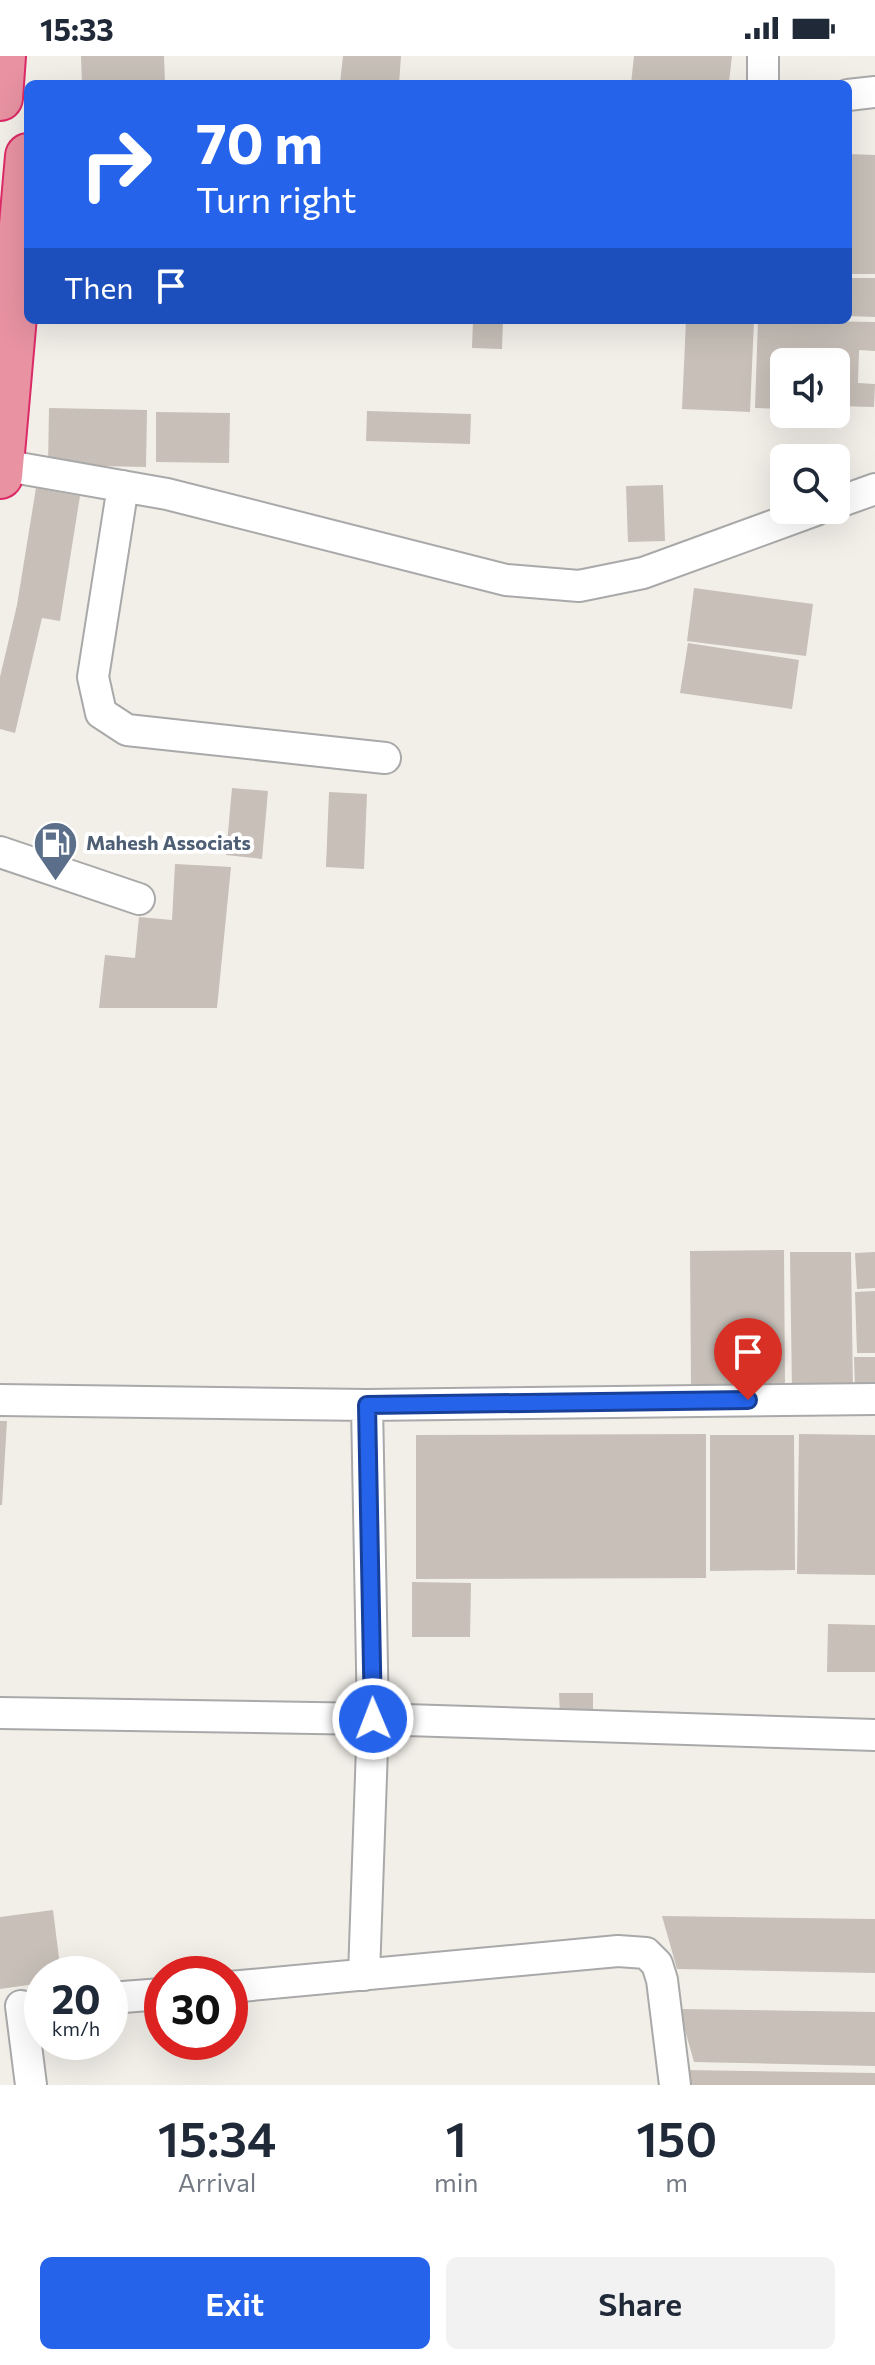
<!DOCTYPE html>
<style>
:root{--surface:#fff;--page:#f2f2f3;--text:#1f2937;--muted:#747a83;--accent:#2563eb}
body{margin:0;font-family:Commissioner,sans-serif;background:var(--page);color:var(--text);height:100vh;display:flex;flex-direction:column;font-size:30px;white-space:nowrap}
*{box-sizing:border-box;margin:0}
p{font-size:26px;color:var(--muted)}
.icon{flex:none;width:44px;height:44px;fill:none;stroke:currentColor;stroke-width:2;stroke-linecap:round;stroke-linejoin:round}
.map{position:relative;height:2029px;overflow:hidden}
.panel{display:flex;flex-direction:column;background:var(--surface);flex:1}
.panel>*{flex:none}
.top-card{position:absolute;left:24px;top:24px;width:828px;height:244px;border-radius:12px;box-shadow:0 8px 32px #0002;background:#2563eb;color:#fff;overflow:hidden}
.controls{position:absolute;left:770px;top:292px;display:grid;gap:16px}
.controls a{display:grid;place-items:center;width:80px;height:80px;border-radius:12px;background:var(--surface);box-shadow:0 8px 32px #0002;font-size:40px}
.speed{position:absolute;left:24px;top:1900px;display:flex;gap:16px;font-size:40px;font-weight:700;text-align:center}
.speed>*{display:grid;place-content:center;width:104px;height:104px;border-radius:50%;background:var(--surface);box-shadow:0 8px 32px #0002;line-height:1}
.speed small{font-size:20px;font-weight:400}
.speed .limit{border:12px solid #d22;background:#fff;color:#111}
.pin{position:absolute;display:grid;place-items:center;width:68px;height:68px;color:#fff;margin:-82px -34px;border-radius:50% 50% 50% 0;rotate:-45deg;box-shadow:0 0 8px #0007}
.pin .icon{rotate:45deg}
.me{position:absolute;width:88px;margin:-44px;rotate:359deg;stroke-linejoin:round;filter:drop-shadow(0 0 6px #0008)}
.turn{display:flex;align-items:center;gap:28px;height:168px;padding:0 40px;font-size:36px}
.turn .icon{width:104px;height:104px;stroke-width:2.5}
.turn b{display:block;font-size:56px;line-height:68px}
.then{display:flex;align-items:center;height:76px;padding:0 40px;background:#0003;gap:16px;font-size:30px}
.eta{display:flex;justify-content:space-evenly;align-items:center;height:136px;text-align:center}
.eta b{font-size:48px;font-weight:600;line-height:56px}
.action{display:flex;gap:16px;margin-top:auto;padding:16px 40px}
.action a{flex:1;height:92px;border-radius:12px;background:var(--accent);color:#fff;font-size:32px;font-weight:600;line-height:92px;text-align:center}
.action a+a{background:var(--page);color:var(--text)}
.status{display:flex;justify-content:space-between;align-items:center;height:56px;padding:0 40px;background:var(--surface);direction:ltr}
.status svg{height:22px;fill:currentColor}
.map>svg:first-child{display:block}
</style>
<div class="status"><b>15:33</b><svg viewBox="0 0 49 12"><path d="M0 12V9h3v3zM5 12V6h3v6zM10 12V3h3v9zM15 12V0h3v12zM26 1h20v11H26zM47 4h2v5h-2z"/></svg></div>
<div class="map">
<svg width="875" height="2029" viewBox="0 0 875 2029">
<rect width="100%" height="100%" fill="#f2efe9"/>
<path fill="#c7bfb8" d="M81,0H164L165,28H82Z
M343,0H401L399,28H340Z
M634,0H732L729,26L631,28Z
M848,98L875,99V218H848Z
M848,222H875V261L848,260Z
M473,264H503L502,293L472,292Z
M686,264H754L750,356L682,353Z
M758,264L875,266V295L859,294L858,327L875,328L874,351L836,350V306H784V353L755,352Z
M49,352L147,354L146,411L48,409Z
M367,355L471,358L470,388L366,385Z
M156,356L230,357L229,407L156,406Z
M663,429L665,485L628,486L626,430Z
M36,432L80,440L60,565L42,562L15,677L0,673V621L17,549Z
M694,532L813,548L806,600L687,585Z
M688,587L799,604L792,653L680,637Z
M232,732L268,735L262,803L226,799Z
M329,736L367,738L364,813L326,811Z
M175,808L231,811L217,952H99L105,899L135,902L139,861L172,864Z
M784,1194L785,1331L691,1332L690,1195Z
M790,1196H851L853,1336H792Z
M875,1196V1232L857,1233L855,1197Z
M875,1235V1297H857L855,1236Z
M854,1301H875V1334H855Z
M0,1365H7L2,1449H0Z
M706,1378V1522L416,1523V1379Z
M799,1378L875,1379V1519L797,1518Z
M710,1379H794L795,1514L710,1515Z
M412,1526L471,1527L470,1581H412Z
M828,1568L875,1569V1616H827Z
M559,1637H593V1658H560Z
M53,1854L61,1918H42V1927L0,1933V1861Z
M662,1860L875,1863V1917L677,1913Z
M679,1953L875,1956V2010L694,2006Z
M686,2014L875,2017V2029H690Z"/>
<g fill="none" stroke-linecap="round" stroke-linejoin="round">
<defs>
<path id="minor" d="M763,0V28
M848,39L875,36
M2,409L167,438L506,524L579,530L643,517L816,454
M123,430L93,621L101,657L127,674L385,702
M836,447L875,433
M0,796L139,843
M0,1344L367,1349
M0,1657L373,1663L875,1679
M364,1919L373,1663L367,1349L875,1343
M230,1931L618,1895L646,1897L657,1908L662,1924L675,2029
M110,1942L162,1938
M21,1950L31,2029"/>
<path id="highway" d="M0,42L3,0
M0,420L28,100"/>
</defs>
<use href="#minor" stroke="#a9a9a9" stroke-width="34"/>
<use href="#highway" stroke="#dc2a67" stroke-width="48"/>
<use href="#minor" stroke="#fff" stroke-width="30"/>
<use href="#highway" stroke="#e892a2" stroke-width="44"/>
</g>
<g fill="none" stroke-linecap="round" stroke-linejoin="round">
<defs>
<path id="route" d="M373,1663L367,1349L748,1344"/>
</defs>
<use href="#route" stroke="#184099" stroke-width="20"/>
<use href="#route" stroke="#2563eb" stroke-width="14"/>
</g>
<defs>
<symbol id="fuel-pin" viewBox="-11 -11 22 30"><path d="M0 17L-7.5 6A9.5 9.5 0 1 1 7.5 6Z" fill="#5c6f8a" stroke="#fff"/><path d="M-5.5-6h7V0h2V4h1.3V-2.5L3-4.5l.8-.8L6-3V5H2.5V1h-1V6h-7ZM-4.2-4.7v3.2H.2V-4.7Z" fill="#fff"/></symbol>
</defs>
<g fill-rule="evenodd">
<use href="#fuel-pin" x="30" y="762" width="51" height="69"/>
</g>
<g text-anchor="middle" stroke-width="8" stroke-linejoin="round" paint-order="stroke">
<g font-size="20" font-weight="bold" fill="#4e5e75" stroke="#fff" text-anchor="start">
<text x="86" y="794">Mahesh Associats</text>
</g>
</g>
</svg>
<div class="controls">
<a><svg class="icon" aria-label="sound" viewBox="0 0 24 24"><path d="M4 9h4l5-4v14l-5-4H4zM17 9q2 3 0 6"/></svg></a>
<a><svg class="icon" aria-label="search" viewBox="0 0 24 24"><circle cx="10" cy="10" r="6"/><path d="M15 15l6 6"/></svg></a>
</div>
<div class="speed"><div>20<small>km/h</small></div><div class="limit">30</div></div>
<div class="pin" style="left:748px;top:1344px;background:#d93025"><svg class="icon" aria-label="arrive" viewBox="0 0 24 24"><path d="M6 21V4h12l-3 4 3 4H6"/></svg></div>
<svg class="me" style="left:373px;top:1663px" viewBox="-20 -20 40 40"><circle r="17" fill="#2563eb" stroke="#fff" stroke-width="3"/><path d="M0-11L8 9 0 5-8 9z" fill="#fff"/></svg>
<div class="top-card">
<div class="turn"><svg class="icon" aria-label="right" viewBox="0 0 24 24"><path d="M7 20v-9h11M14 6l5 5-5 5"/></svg><div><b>70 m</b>Turn right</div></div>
<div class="then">Then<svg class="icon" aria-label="arrive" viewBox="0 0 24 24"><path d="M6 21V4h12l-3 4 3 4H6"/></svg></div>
</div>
</div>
<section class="panel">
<div class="eta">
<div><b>15:34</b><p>Arrival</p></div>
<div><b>1</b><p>min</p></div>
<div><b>150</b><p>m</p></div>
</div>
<div class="action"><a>Exit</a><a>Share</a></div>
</section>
